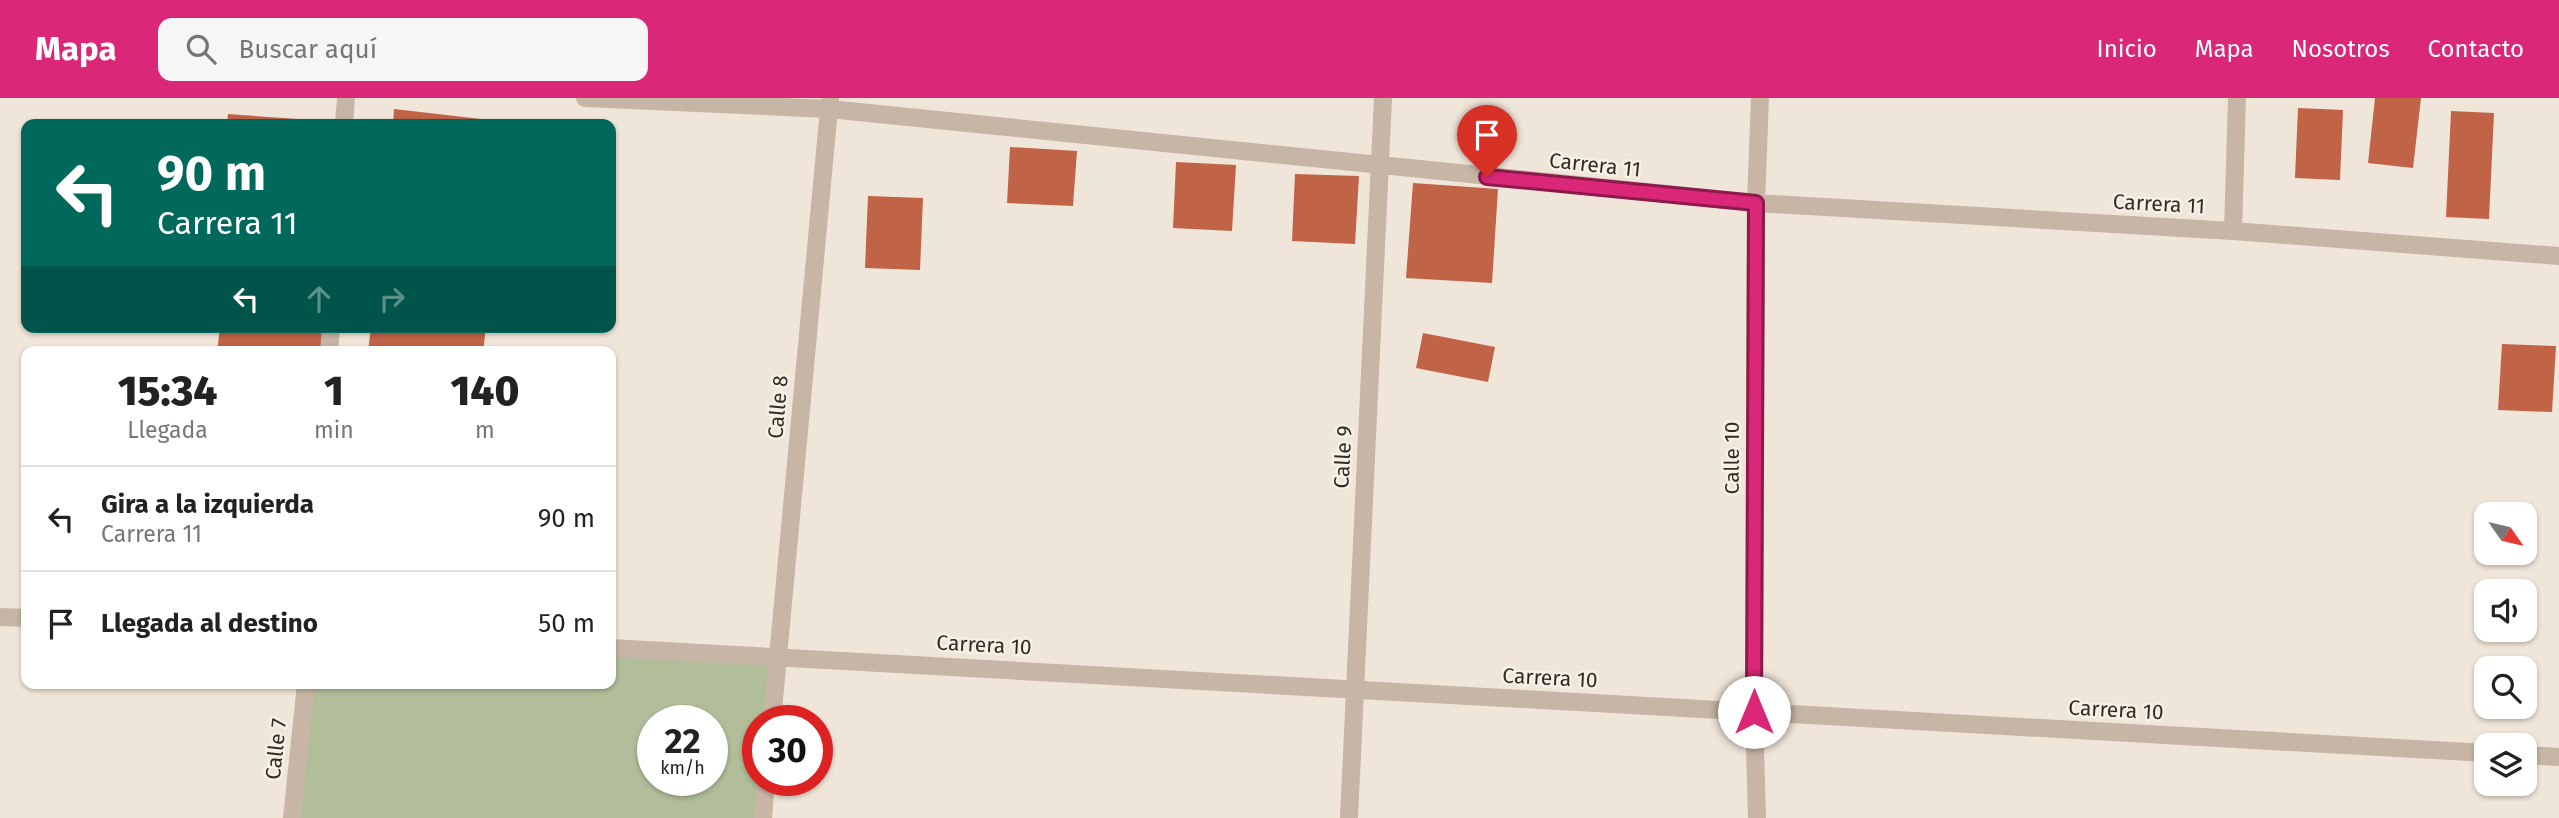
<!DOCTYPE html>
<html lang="es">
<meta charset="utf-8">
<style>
:root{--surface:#fff;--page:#f6f6f6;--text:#222;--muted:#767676;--line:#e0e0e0;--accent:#db2777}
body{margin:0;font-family:"Fira Sans",sans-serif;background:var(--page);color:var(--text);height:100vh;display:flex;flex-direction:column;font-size:26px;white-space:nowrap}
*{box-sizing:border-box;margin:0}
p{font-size:23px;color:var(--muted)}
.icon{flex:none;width:38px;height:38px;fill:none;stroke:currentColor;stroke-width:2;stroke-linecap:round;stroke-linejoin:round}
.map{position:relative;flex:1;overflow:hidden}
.panel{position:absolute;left:21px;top:248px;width:595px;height:343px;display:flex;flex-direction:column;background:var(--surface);border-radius:14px;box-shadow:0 2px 5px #0004}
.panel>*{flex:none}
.hud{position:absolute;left:21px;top:21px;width:595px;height:214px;border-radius:14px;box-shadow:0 2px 5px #0004;background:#00695c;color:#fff;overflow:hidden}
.needle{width:46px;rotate:124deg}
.buttons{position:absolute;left:2474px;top:404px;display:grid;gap:14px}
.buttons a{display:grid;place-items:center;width:63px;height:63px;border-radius:14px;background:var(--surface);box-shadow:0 2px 5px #0004;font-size:35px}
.speed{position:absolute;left:637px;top:607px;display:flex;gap:14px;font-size:35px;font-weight:700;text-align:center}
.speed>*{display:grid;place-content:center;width:91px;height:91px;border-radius:50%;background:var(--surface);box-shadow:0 2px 5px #0004;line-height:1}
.speed small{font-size:18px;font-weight:400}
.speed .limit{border:10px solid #d22;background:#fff;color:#111}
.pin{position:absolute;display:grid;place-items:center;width:60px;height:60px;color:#fff;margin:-72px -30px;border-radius:50% 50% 50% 0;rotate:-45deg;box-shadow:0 0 7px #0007}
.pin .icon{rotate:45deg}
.me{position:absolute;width:77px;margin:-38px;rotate:0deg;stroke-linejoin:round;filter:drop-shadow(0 0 5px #0008)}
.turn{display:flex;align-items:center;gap:24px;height:147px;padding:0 21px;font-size:32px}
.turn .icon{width:91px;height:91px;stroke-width:2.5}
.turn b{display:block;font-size:49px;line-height:60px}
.lanes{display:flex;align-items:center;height:66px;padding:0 21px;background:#0003;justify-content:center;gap:35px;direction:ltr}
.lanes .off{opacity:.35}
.eta{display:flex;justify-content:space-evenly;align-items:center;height:119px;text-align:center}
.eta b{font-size:42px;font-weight:800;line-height:49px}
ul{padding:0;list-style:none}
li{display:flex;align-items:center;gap:21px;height:105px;padding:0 21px;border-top:2px solid var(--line)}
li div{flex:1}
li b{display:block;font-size:26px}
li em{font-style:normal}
header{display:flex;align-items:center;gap:42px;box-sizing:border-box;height:98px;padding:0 35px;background:var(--accent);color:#fff}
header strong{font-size:33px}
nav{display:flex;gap:38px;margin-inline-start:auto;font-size:24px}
.search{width:490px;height:63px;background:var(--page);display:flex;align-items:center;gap:18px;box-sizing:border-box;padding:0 24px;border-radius:14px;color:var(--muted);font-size:26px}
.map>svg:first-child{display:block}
</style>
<header>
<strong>Mapa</strong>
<div class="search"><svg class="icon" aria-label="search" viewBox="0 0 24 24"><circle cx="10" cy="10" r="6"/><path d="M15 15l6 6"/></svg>Buscar aquí</div>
<nav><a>Inicio</a><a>Mapa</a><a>Nosotros</a><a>Contacto</a></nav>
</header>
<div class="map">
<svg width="2559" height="720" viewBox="0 0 2559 720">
<rect width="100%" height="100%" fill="#f0e5d9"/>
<path fill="#b2be9a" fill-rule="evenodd" d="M611,550L778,558L772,623H758V682L763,720H292L306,586H611ZM653,623H712V682H653Z"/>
<path fill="#c06347" d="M2375,0H2421L2413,70L2368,65Z
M2298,10L2343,12L2340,82L2295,80Z
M394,11L490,22L489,26H393Z
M2451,13L2494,15L2489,121L2446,119Z
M228,16L297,21L296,26H227Z
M1010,49L1077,53L1073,108L1007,105Z
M1176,64L1236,67L1232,133L1173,130Z
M1295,76L1359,78L1355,146L1292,143Z
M1413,85L1498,91L1492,185L1406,180Z
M868,98L923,100L920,172L865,170Z
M220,229H326L323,254H217Z
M371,229H486L483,254H368Z
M1423,235L1495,249L1488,284L1416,270Z
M2502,246L2556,248L2552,314L2498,312Z"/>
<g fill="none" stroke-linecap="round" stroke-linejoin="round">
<path stroke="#c7b5a6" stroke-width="18" d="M585,0L829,11L1756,105L2233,133L2559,158
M344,26L346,0
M2233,133L2237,0
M329,254L331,229
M0,519L26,520
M611,550L2487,655
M772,623L830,0
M2525,657L2559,659
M292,720L306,586
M763,720L766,682
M1349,720L1383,0
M1757,720L1754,614L1756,105L1760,0"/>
</g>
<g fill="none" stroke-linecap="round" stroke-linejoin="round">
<defs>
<path id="route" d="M1487,79L1756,105L1754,614"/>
</defs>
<use href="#route" stroke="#8e194d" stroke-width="18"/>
<use href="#route" stroke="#db2777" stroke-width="12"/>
</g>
<g text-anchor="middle" stroke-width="5" stroke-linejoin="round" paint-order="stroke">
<g font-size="21" fill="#332a26" stroke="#f8efe5">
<text transform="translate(1595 67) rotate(6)" y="7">Carrera 11</text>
<text transform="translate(2159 106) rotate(3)" y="7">Carrera 11</text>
<text transform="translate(778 309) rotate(-85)" y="7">Calle 8</text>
<text transform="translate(1343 359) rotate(-87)" y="7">Calle 9</text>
<text transform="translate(1732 360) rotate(-90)" y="7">Calle 10</text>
<text transform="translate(984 547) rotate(3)" y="7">Carrera 10</text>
<text transform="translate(1550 580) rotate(3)" y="7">Carrera 10</text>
<text transform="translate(2116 612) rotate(3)" y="7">Carrera 10</text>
<text transform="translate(276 651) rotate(-84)" y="7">Calle 7</text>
</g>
</g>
</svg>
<div class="buttons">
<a><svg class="needle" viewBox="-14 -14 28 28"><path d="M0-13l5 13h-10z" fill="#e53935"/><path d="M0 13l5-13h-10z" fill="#767676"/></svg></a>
<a><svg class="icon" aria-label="sound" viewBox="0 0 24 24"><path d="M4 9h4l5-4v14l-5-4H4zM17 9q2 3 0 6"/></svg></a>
<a><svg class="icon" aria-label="search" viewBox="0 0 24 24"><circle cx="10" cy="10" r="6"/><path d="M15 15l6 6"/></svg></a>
<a><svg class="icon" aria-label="layers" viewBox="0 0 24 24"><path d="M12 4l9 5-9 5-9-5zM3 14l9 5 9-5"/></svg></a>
</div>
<div class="speed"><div>22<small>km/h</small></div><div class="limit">30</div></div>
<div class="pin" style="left:1487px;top:79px;background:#d93025"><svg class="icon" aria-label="arrive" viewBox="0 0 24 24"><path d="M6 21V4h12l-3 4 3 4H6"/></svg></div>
<svg class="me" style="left:1754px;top:614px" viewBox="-20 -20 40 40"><circle r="19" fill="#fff"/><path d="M0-13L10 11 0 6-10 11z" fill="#db2777"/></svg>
<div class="hud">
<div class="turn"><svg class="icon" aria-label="left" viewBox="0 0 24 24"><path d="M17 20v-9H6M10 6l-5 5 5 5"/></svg><div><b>90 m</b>Carrera 11</div></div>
<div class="lanes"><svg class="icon" aria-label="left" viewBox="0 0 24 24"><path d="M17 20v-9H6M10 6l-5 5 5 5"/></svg><svg class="icon off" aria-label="ahead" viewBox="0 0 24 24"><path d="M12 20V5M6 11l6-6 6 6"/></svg><svg class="icon off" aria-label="right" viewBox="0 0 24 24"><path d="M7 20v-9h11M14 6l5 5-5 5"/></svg></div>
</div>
<section class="panel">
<div class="eta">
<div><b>15:34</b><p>Llegada</p></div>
<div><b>1</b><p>min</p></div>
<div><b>140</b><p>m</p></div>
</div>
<ul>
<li><svg class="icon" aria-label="left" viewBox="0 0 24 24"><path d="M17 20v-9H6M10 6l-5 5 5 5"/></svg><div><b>Gira a la izquierda</b><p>Carrera 11</p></div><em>90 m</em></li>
<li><svg class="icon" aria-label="arrive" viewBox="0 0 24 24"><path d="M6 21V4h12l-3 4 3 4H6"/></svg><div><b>Llegada al destino</b></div><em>50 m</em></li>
</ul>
</section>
</div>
